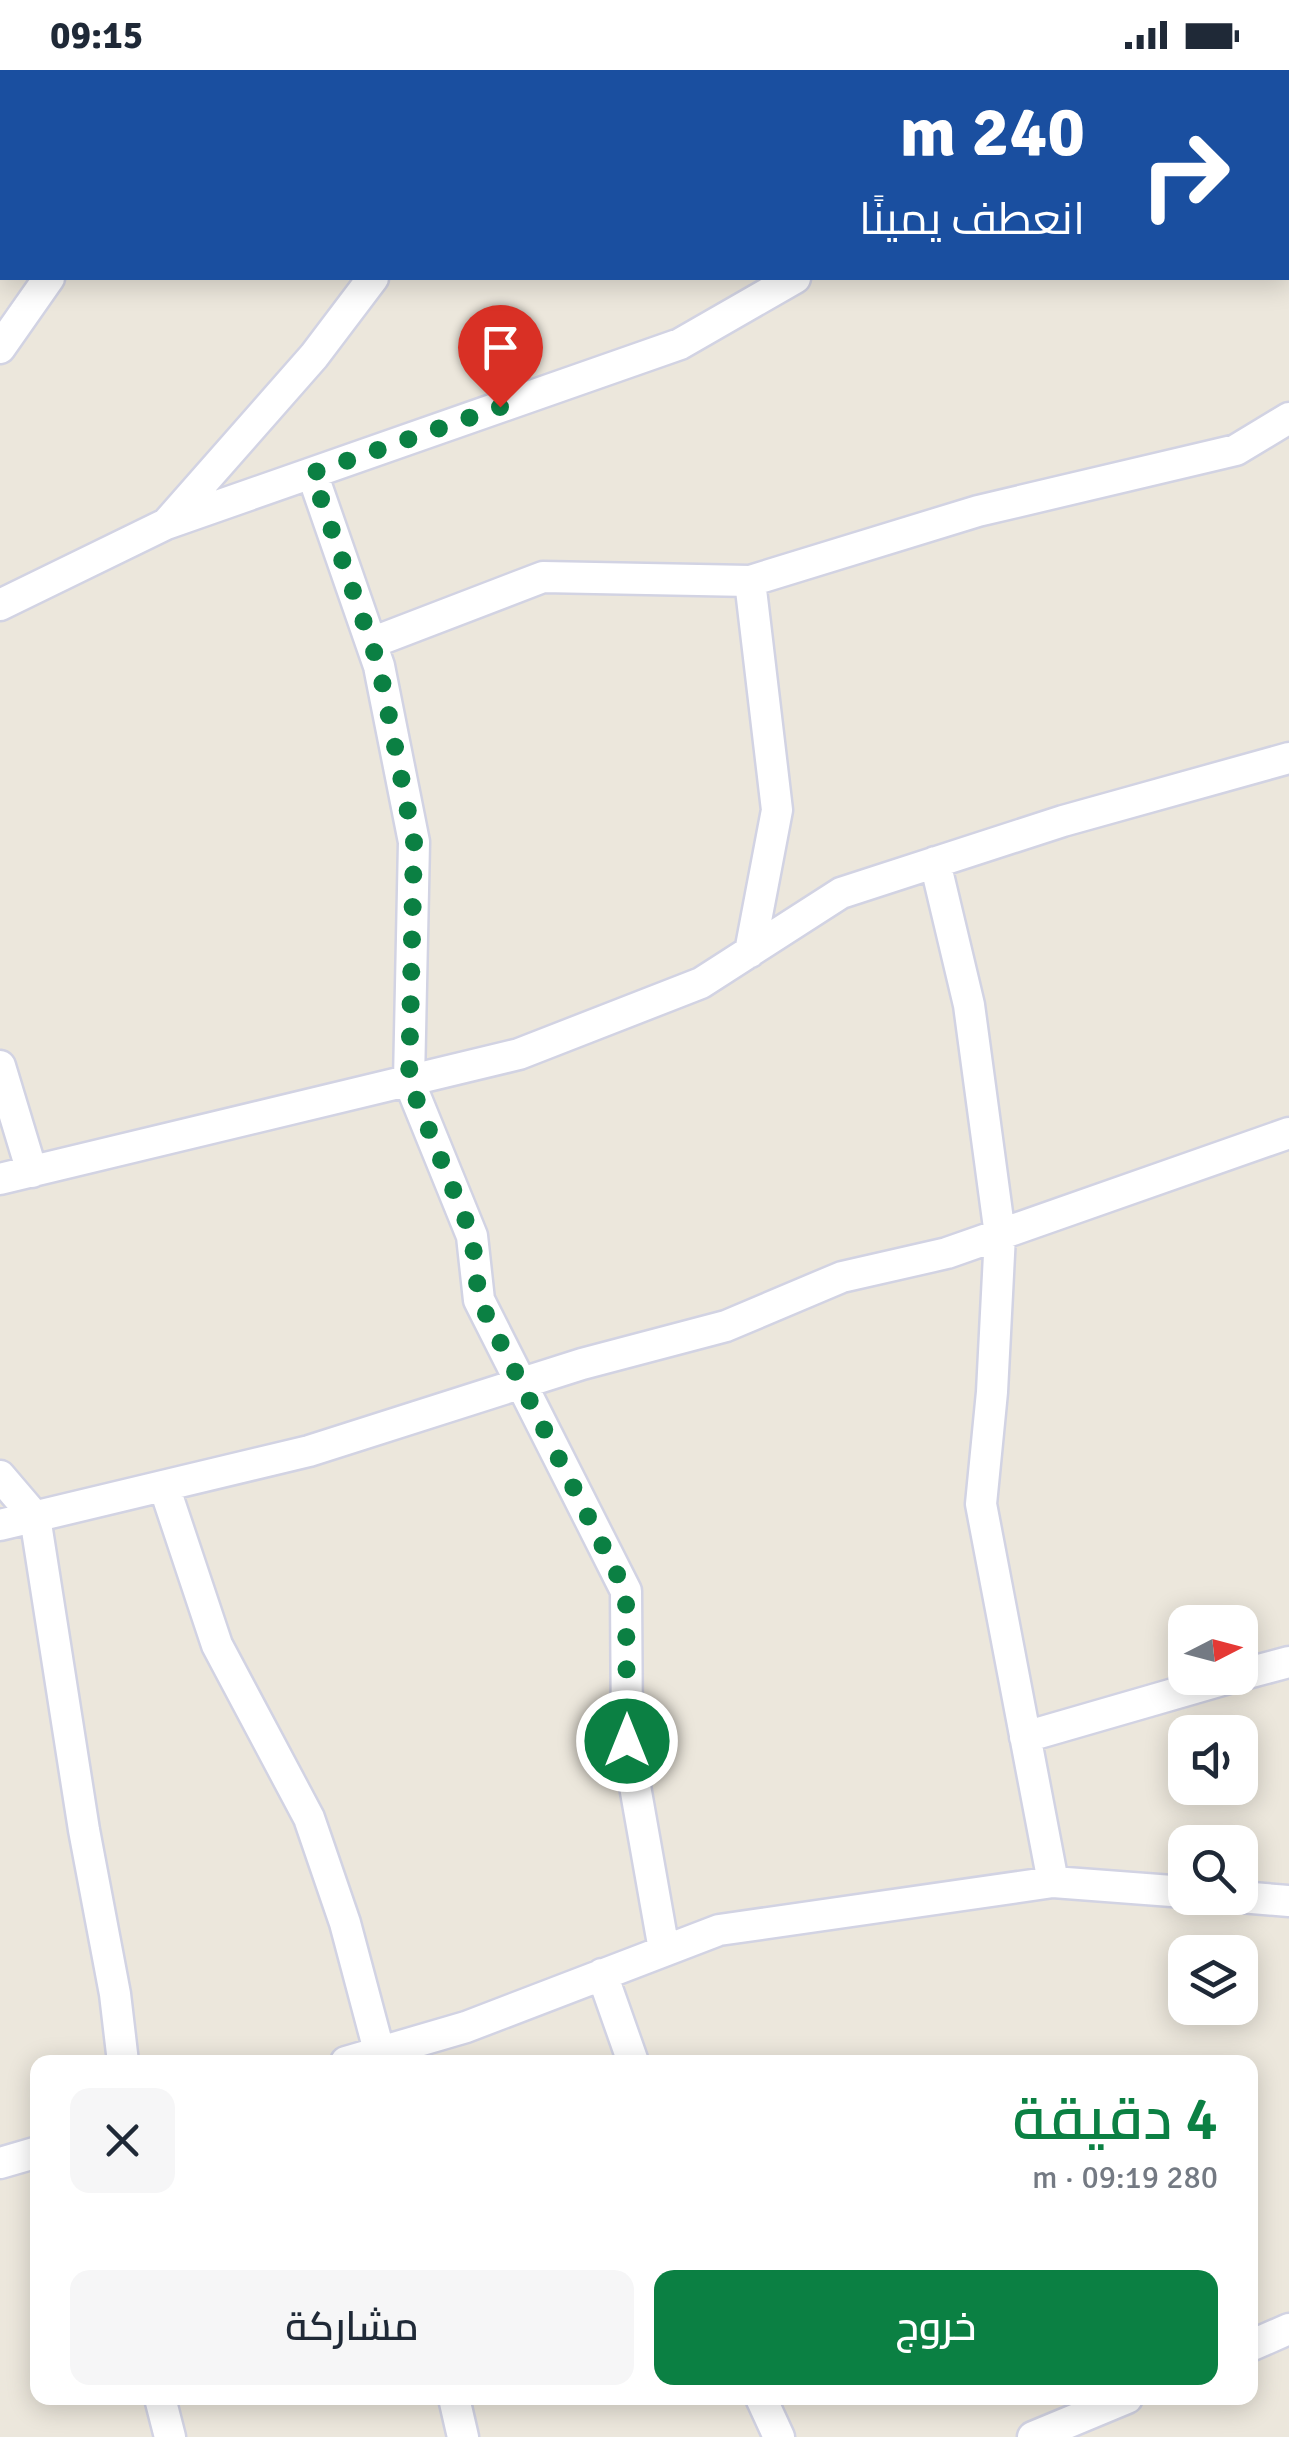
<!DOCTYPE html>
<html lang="ar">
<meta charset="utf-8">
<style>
:root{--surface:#fff;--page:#f6f6f7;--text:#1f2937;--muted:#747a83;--accent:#0b8043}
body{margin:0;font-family:Signika,Cairo,sans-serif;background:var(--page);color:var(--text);direction:rtl;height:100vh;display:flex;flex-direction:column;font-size:38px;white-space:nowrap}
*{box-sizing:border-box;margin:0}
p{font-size:32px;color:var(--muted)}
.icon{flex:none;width:55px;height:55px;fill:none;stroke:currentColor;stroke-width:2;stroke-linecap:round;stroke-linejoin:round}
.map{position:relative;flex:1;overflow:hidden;direction:ltr}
.details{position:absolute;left:30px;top:1985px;width:1228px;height:350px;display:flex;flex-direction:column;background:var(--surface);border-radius:20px;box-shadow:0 5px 25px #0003;direction:rtl}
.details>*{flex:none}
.guide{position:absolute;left:0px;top:0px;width:1290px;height:210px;box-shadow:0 5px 25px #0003;direction:rtl;background:#1a4fa0;color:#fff;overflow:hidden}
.needle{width:65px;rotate:84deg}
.tools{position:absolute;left:1168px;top:1535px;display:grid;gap:20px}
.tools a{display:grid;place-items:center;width:90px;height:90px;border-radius:20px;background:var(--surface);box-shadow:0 5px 25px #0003;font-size:50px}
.pin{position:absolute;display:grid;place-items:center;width:85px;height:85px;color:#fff;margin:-102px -42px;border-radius:50% 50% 50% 0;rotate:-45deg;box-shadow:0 0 10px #0007}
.pin .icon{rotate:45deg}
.me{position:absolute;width:110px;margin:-55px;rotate:0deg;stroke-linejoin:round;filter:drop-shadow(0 0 8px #0008)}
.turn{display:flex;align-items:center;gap:35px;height:210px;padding:0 40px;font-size:45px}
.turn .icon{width:130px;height:130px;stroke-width:2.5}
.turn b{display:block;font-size:70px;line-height:85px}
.round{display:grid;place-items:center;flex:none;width:105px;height:105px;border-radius:20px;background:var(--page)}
.headline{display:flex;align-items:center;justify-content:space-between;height:170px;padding:0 40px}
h1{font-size:60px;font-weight:600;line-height:75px;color:var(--accent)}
.cta{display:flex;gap:20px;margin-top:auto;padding:20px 40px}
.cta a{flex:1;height:115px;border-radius:20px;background:var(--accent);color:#fff;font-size:40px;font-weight:600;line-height:115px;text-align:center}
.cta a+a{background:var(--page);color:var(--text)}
.status{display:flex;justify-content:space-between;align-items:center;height:70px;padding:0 50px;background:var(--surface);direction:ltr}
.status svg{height:28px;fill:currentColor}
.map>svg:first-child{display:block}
</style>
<div class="status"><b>09:15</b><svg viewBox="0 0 49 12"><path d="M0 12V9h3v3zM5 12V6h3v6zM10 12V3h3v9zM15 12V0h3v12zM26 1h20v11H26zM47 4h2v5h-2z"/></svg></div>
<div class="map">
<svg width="1289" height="2367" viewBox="0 0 1289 2367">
<rect width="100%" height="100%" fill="#ece7dc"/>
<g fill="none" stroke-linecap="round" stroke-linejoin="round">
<defs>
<path id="minor" d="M352,0L355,2
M162,2L163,0
M542,2L544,0
M900,2V0
M0,278L49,208
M312,403L379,596L414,772L409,1011L472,1166L479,1230L626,1521L627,1671L664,1880
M168,452L314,286L373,208
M0,535L166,454L680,274L795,208
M371,573L543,507L750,511L978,441L1236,380L1289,348
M935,792L969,935L1000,1165L992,1322L981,1434L1053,1812
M750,882L777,740L750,511
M0,996L32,1102
M0,1109L519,984L701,913L841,823L1063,751L1289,688
M0,1406L35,1447L84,1760L115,1924L123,1992
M164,1416L217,1575L309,1748L345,1853L382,1992
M0,1455L309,1381L582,1294L726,1256L842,1207L947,1183L1289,1063
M1240,1605L1289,1592
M1025,1667L1229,1608
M1240,1827L1289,1831
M602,1904L633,1992
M346,1992L466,1957L719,1860L1053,1812L1185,1822
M0,2093L38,2082
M1250,2276L1289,2259
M160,2328L170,2367
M454,2328L463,2367
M761,2328L779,2367
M1033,2367L1127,2328"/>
</defs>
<use href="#minor" stroke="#d2d3e3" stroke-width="35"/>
<use href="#minor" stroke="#fff" stroke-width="30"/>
</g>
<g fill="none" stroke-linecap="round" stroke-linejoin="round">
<path stroke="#0b8043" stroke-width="18" stroke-dasharray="0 32.4" d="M500,337L312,403L379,596L414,772L409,1011L472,1166L479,1230L626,1522L627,1671"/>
</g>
</svg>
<div class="tools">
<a><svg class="needle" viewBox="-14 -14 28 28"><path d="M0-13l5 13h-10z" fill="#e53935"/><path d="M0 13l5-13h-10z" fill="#747a83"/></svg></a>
<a><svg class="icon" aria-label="sound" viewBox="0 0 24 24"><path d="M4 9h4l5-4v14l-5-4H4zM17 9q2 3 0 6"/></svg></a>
<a><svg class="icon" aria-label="search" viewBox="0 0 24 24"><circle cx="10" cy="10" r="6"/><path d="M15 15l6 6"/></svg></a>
<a><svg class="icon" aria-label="layers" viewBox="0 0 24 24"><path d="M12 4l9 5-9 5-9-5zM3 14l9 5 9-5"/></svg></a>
</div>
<div class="pin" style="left:500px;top:337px;background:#d93025"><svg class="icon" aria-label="arrive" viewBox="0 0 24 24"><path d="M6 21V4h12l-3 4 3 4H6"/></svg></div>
<svg class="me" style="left:627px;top:1671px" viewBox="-20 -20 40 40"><circle r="17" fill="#0b8043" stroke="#fff" stroke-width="3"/><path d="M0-11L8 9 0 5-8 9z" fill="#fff"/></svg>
<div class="guide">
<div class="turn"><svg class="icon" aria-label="right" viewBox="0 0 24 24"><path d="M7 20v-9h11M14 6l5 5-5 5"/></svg><div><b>240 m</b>انعطف يمينًا</div></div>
</div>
<section class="details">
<div class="headline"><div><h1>4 دقيقة</h1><p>280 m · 09:19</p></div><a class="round"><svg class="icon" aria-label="close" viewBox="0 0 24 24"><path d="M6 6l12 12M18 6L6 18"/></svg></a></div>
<div class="cta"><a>خروج</a><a>مشاركة</a></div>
</section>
</div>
